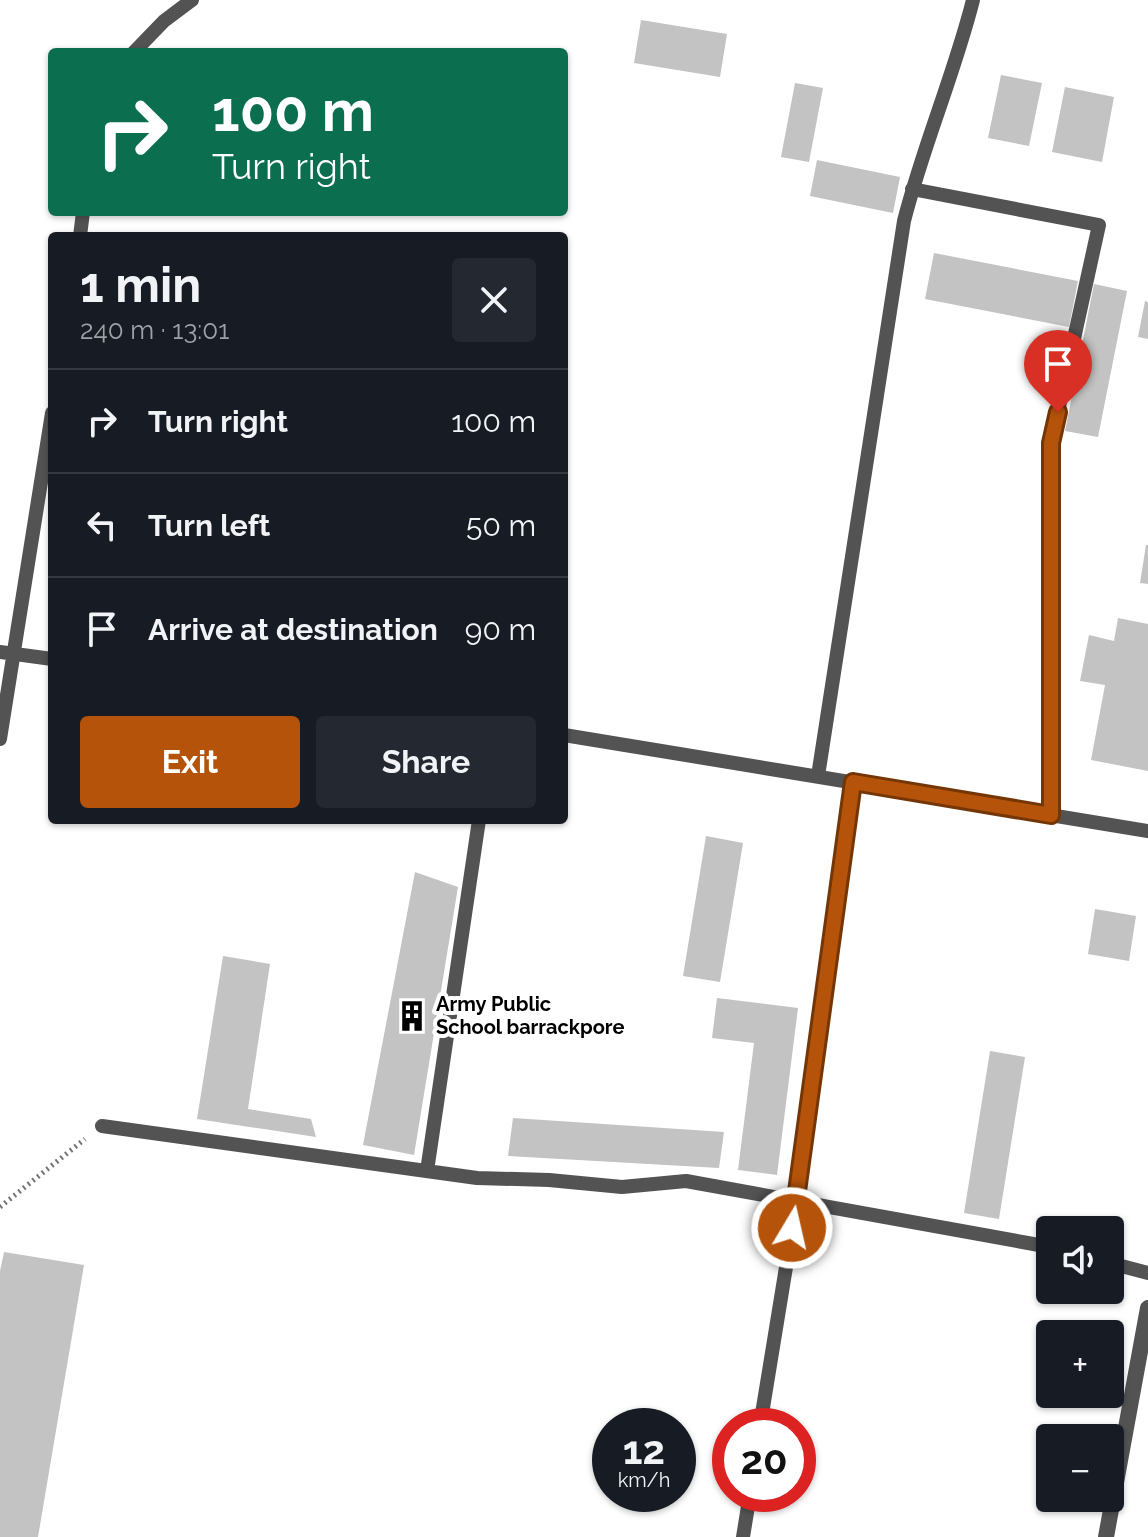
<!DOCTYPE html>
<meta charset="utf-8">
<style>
:root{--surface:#171b24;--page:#242831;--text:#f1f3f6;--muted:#9ea1a6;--line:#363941;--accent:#b45309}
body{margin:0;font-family:Raleway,sans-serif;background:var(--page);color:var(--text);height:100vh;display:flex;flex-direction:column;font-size:30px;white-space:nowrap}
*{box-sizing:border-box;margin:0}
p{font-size:26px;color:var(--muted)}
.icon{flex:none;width:44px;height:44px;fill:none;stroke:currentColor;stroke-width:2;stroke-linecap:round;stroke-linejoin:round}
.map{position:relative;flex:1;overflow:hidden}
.panel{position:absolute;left:48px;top:232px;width:520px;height:592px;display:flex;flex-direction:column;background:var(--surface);border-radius:8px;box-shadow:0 2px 6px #0004}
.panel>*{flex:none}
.hud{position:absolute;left:48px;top:48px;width:520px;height:168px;border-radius:8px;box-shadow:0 2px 6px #0004;background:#0b6e4f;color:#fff;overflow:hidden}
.buttons{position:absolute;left:1036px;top:1216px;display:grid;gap:16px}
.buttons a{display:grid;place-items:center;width:88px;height:88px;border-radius:8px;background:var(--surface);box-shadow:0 2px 6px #0004;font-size:40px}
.speed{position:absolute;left:592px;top:1408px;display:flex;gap:16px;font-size:40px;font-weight:700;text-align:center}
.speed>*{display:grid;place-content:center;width:104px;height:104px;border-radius:50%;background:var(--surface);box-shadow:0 2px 6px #0004;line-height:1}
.speed small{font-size:20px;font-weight:400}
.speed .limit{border:12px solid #d22;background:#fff;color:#111}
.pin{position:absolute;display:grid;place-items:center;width:68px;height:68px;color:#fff;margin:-82px -34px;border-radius:50% 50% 50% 0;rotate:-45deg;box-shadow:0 0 8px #0007}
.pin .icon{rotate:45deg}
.me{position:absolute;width:88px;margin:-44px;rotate:9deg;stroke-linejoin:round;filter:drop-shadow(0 0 6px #0008)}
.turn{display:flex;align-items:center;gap:28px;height:168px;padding:0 32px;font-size:36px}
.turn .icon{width:104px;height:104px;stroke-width:2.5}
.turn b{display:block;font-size:56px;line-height:68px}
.round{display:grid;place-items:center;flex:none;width:84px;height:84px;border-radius:8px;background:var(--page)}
.summary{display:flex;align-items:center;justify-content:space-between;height:136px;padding:0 32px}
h1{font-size:48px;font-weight:700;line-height:60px}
.button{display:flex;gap:16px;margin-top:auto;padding:16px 32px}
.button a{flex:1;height:92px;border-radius:8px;background:var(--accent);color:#fff;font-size:32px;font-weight:700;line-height:92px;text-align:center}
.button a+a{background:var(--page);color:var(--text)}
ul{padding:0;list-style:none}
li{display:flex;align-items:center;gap:24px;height:104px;padding:0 32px;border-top:2px solid var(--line)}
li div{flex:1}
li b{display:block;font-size:30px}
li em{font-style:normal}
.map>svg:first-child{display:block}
</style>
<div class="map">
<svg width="1148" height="1537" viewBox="0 0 1148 1537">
<rect width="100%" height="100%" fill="#fff"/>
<path fill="#c3c3c3" d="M641,20L727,34L720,77L634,63Z
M1001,75L1042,83L1029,146L988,138Z
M795,83L823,88L809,162L781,157Z
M1065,87L1114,97L1102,162L1052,152Z
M817,160L900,177L893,213L810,196Z
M934,253L1078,281L1069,327L925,299Z
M1094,284L1127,291L1098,437L1065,431Z
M1145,301L1148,302V339L1138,337Z
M1146,545H1148V584L1140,583Z
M1118,618L1148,624V771L1091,760L1105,685L1080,681L1089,635L1114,641Z
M706,836L743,843L720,982L683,976Z
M415,872L458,887L414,1155L363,1145Z
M1095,909L1136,916L1129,961L1088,954Z
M223,956L270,964L248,1109L311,1119L316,1137L197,1119Z
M717,998L798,1008L777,1175L738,1170L754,1043L712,1038Z
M990,1051L1025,1057L999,1219L964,1213Z
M513,1118L724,1132L719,1168L508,1156Z
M4,1252L84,1265L38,1537H0V1271Z"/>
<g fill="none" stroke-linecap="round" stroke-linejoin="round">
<path stroke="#757575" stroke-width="5" stroke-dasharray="2 4" stroke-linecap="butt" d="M0,1207L85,1139"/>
<path stroke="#535353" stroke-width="14" d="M134,52L164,21L192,0
M912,189L1099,225L1051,443
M80,236L83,212
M0,652L52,659
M564,735L1148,831
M0,739L52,413
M818,776L904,221C923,146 954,75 973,0
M102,1126L477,1178L549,1180L622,1187L686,1181L1050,1247
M427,1171L479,820
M1110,1263L1148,1273
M760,1426L797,1200L853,782
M743,1537L750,1494"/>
<path stroke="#535353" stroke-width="16" d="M1051,815V443"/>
<path stroke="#535353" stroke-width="16" d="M1106,1537L1148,1308"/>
</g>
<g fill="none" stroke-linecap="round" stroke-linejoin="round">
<defs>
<path id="route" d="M792,1228L853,782L1051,815V443L1058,412"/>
</defs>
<use href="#route" stroke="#753606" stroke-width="20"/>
<use href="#route" stroke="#b45309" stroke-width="14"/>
</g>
<defs>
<symbol id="building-bare" viewBox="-9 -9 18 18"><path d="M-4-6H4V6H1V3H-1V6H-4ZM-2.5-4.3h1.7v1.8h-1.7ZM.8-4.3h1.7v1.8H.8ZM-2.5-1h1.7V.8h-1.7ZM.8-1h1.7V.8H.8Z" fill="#000" stroke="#fff" stroke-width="2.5" paint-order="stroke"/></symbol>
</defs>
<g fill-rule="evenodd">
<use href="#building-bare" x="390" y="994" width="44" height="44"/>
</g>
<g text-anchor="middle" stroke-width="8" stroke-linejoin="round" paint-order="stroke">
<g font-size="20" font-weight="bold" fill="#000" stroke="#fff" text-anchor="start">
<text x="436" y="1011">Army Public<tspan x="436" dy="23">School barrackpore</tspan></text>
</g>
</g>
</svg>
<div class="buttons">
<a><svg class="icon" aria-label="sound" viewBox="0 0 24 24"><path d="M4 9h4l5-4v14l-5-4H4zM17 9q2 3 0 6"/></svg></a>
<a>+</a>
<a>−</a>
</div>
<div class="speed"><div>12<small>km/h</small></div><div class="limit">20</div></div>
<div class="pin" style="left:1058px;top:412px;background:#d93025"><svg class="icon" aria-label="arrive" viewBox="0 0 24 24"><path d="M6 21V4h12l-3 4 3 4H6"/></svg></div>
<svg class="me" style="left:792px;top:1228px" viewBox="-20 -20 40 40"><circle r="17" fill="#b45309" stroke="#fff" stroke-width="3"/><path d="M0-11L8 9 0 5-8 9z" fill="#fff"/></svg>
<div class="hud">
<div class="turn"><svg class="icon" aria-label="right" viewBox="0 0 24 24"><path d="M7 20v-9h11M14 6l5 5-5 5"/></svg><div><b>100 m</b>Turn right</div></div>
</div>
<section class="panel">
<div class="summary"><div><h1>1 min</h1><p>240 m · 13:01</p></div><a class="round"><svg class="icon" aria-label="close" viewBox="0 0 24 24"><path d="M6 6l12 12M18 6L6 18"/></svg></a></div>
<ul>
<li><svg class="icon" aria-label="right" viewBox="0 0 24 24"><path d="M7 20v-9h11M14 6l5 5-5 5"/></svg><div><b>Turn right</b></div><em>100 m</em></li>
<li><svg class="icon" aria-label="left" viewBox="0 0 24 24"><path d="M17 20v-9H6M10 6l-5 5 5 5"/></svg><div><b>Turn left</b></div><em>50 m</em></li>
<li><svg class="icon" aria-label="arrive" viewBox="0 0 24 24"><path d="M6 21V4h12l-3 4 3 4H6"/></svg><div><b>Arrive at destination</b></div><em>90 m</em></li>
</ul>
<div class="button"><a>Exit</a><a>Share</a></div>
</section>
</div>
